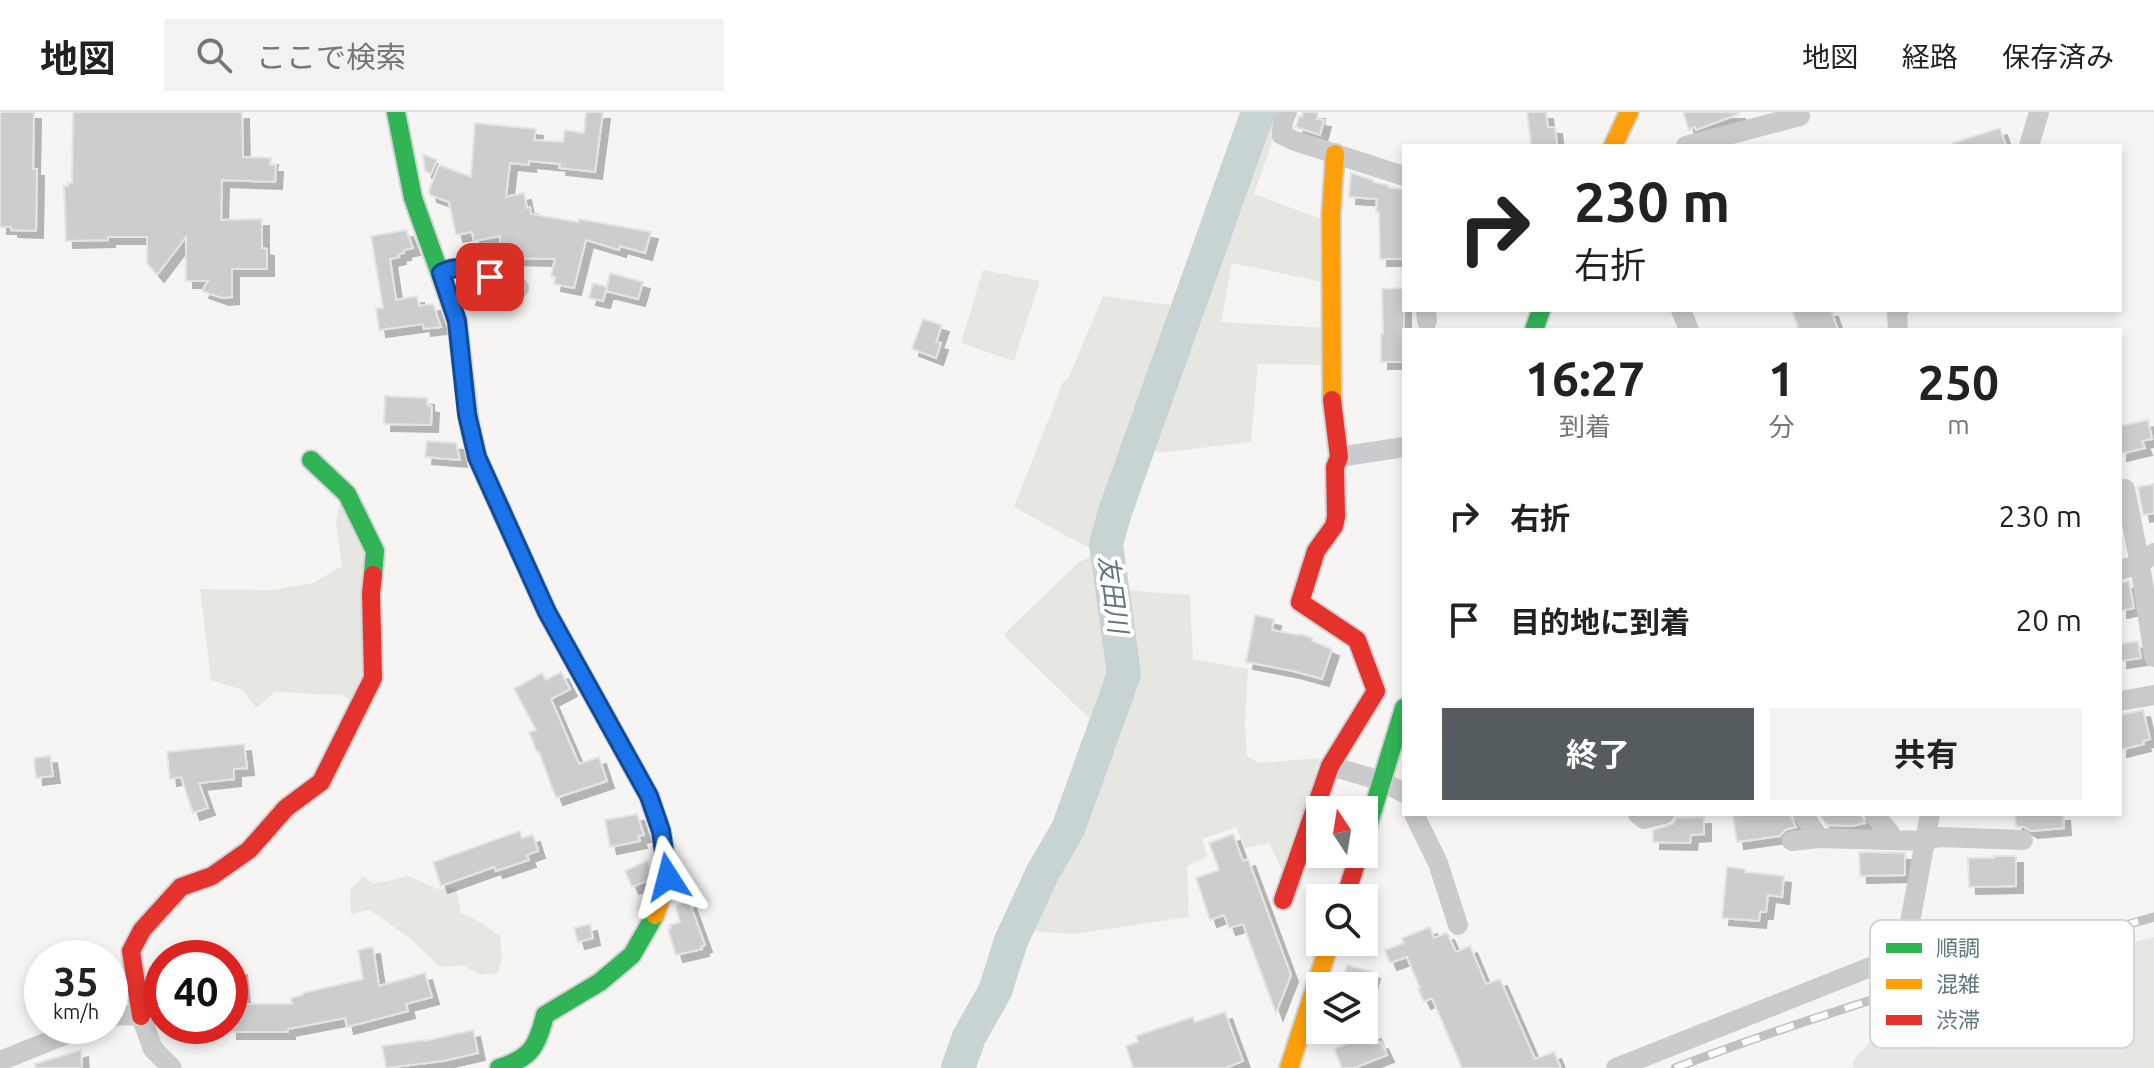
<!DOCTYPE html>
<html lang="ja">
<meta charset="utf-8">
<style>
:root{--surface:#fff;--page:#f2f2f2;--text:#222;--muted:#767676;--line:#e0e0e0;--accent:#555c5f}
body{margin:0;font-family:Ubuntu,"Noto Sans JP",sans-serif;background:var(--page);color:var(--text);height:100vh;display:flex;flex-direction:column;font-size:30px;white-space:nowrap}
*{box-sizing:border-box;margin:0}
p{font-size:26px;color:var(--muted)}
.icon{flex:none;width:44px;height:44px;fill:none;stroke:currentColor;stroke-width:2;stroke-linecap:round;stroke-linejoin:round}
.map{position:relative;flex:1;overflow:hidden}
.sheet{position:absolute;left:1402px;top:216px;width:720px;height:488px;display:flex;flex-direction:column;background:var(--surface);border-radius:0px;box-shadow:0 4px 12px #0003}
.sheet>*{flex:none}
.banner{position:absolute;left:1402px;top:32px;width:720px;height:168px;border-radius:0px;box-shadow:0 4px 12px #0003;background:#fff;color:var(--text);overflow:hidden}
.needle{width:52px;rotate:348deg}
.controls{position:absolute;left:1306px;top:684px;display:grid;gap:16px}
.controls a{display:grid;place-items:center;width:72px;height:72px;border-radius:0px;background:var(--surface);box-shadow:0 4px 12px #0003;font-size:40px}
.speed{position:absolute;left:24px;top:828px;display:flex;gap:16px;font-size:40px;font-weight:700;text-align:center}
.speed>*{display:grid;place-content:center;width:104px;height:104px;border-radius:50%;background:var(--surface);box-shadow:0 4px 12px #0003;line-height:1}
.speed small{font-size:20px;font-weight:400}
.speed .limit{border:12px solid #d22;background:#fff;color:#111}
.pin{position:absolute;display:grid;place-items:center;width:68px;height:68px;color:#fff;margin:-34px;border-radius:16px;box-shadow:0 4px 12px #0006}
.me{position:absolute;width:88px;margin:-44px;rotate:351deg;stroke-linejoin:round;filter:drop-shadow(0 0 6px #0008)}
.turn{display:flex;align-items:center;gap:28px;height:168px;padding:0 40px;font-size:36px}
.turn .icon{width:104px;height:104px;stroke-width:2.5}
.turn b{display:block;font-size:56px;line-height:68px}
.eta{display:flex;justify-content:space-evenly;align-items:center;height:136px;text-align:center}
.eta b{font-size:48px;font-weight:700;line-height:56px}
.action{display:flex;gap:16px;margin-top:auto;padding:16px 40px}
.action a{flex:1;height:92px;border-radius:0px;background:var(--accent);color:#fff;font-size:32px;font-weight:700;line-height:92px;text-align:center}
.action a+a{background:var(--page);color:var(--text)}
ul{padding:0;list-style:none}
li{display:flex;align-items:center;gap:24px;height:104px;padding:0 40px}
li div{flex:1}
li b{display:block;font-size:30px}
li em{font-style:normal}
header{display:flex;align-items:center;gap:48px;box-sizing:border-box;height:112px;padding:0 40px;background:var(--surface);border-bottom:2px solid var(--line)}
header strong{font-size:38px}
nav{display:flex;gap:44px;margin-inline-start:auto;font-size:28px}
.search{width:560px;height:72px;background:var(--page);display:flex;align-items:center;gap:20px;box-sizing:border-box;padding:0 28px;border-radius:0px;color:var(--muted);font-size:30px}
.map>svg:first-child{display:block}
</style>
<header>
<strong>地図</strong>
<div class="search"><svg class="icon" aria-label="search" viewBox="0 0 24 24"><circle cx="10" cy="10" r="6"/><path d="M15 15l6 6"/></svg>ここで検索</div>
<nav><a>地図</a><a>経路</a><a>保存済み</a></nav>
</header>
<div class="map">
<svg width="2154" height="956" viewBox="0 0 2154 956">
<defs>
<filter id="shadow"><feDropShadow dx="7" dy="7" stdDeviation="0" flood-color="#0004"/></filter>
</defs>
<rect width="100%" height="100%" fill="#f6f5f4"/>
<path fill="#e5e7e6" d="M2154,825V956H1853V949L1887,910L1906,894L1978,871Z"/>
<path fill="#e6e7e1" d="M1262,0H1278L1281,4L1254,82L1327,109L1323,170L1232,151L1221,210L1326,216V253L1258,252L1251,330L1158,341L1149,328L1157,296Z
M983,158L1040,169L1014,249L961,231Z
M1103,184L1184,195L1113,395L1101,438L1085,434L1014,395L1063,270L1068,267Z
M308,350L345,385L371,440L366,480L369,566L351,589L342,583L275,580L256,596L243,578L211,568L200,477L273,478L313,471L342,454L336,412L340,388L303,354Z
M1100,441L1119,560L1092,609L1005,525V521L1079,450Z
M1122,478L1190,483L1193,547L1248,557L1245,611L1247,644L1259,651L1320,646L1284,762L1269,731L1245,736L1236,715L1202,727L1207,745L1187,754L1189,805L1074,822L1030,819L1065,745L1131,561Z
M363,764L373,772L408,764L437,777L456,775L461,801L478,809L500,824L502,847L498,861L481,863L462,853L440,855L412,828L370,798L351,802L350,778Z
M2154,834V956H1919L1932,924L1962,887Z"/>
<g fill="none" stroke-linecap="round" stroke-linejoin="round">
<path stroke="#c8d4d4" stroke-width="34" d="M958,956L969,925L995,879L1011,829L1043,760L1068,717L1124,562L1106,432L1115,400L1258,0"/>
</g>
<path fill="#cccdce" stroke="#e5e4e4" stroke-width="2" filter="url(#shadow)" d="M0,0H34L33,57H37L36,119L11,118V115H0Z
M73,0H242L243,45L271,46L270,53H276L275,70L222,68L221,108L262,107V136L267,137V157H232V185L222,186L202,179L208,169H186V125L157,163L147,151V125H108V128L66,129L64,74H68V71H72Z
M586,0H603L595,60L559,56L560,52L529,49V53L510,51L506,85L524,81L527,96L530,95L531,102L578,110L579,107L651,120L645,141L620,134L619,138L586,128L574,176L554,172L555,165L551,164L555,147L500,146V124L474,129L472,120L456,123L449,90L430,83L429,78L439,53L471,65L475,11L536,17L534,28L563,30L565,18L584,21Z
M1303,0H1318L1317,7L1324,8L1320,23L1296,15L1299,4L1302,5Z
M1527,0H1546L1548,15H1555L1557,33L1531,34Z
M1683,0H1738L1739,2L1696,18L1695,15L1689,18Z
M2000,16L2006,34H1953V31Z
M423,42L437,48L431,62L425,59Z
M1351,61L1373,68V70L1388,73V75L1404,77L1403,147H1380L1379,100H1376L1377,87L1349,85Z
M406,118L413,136L404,138V141L398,142L399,145L390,147L396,188L417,184L419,194L433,192L441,215L424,217L423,212L379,218L376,196H383L371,124Z
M610,161L643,170L638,187L606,179Z
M593,171L607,175L603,189L589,186Z
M1404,176V250H1381V222H1383L1382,177Z
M1792,198H1831L1838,218H1799Z
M923,207L942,213L936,230L941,231L936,246L912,237Z
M385,284L427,286V293L432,294L431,313L384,312Z
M2148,308L2152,327L2142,329L2145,336L2120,342V314Z
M427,329L456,331L460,348L425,345Z
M2154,372V401L2143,403L2138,375Z
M2129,469L2134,496L2120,499V471Z
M1255,503L1274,507L1272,518L1298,523L1301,522L1313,526L1312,529L1332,537L1322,567L1293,559L1246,550Z
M2138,529L2141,546L2120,549V532Z
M561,560L570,577L551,587L579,652L599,645L607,669L556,686L539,640H537L529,620L536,618L514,577L542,561L546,568Z
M2143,598L2150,627L2143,629L2144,632L2120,638V603Z
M244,632L247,656L234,657V667L199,671L208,696L193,701L181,665L170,667L167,640Z
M50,644L53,664L36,666L34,646Z
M637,702L644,723L638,724L640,729L610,735L605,708Z
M1749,702H1790L1796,715L1785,718L1780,724L1737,730L1733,704Z
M1819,702H1861L1865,711L1852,714L1826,713Z
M2015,702H2063L2064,716L2031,719L2024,715H2016Z
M1704,705V722L1691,723L1690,731L1653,730V718L1673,712L1676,706Z
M520,719L522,726L533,723L538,739L527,743L529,748L496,759L494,755L441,774L433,750Z
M1233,722L1243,749L1248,747L1291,863L1276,901L1243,812L1229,816L1224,803L1210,808L1196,766L1219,758L1209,731Z
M1859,740L1905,741V763L1860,764Z
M1993,744H2016V774L1969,775L1968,746H1994Z
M648,748L651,764L649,768L632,775L625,759Z
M1727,755L1745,757V760L1784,764L1782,785L1768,783L1766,800H1760L1759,809L1722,806Z
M689,789L705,833L701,835L702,837L676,843L668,817L671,816L670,813L680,810L676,797L677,793Z
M590,812L593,826L578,830L574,816Z
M1430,815L1434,826L1447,821L1456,840L1470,834L1486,872L1500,867L1535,947L1554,940L1561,956H1462L1432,886L1424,890L1418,877L1420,876L1407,845L1390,851L1385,838L1404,831L1402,826Z
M373,835L379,874L425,861L432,885L406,892L408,899L347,915L345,906L288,917V920H230V856H240L244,892H292L291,886L303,883V881L363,867L358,838Z
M1347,853L1373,860L1369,874H1341Z
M1225,900L1243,949L1225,956H1133L1126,934L1138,930L1136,924L1193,905L1195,910Z
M473,918L478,941L443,949L386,956L382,934L425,928V929Z
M1374,920L1378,931L1381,930L1387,943L1354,956H1342L1334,937Z
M81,938L82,956H36L35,952Z"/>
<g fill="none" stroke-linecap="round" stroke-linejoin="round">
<defs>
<path id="fast" d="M396,0L413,86L457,209L469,310
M1534,218L1541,198
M311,348L347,382L375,439L373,463
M1364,727L1404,596
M499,956C531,946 537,935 545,903L600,870L632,843L655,803"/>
<path id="slow" d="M1613,34L1629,0
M1332,288L1331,103L1335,42
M469,310L477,345L547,500L649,684L661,719L668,765L655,803
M1289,956L1330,830"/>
<path id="jam" d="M1345,786L1359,742
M1283,788L1330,654L1376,579L1357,528L1300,490L1316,439L1334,414L1336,405L1335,355L1339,345L1332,288
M141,904L131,839L142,818L181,775L212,764L249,738L286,696L321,670L373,566L371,481L373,463"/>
</defs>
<use href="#fast" stroke="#d2d3d4" stroke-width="22"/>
<use href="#slow" stroke="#d2d3d4" stroke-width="22"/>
<use href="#jam" stroke="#d2d3d4" stroke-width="22"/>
<path stroke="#cacbcc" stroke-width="20" d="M1287,0L1283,9L1282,23L1295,29L1404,64
M1686,34L1800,4
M2029,34L2039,0
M441,161L450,156L461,155L519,176
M1426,198L1427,209
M1681,198L1689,218
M1898,218L1897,201L1899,198
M1339,345L1404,335
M2125,377L2140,452L2154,545
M2120,458L2140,452L2154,441
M2120,589L2154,583
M1330,654L1382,669L1404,681
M1414,702L1438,751L1458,813
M1638,702L1644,707L1664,702
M1803,702L1819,726
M1874,702L1890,721L1889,728
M1792,729L1819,726L1925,729L1939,725L2023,728
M110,906L118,903L141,904L153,937L172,956
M0,949L87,914
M1616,956L1878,852L1900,835L1908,821L1930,702"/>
<use href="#fast" stroke="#30b455" stroke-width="18"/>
<use href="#slow" stroke="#ff9f0a" stroke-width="18"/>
<use href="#jam" stroke="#e5322d" stroke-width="18"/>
<defs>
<path id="rail" d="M1675,956C1831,896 1993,851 2154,805"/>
</defs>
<use href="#rail" stroke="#c0c1c2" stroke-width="9"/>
<use href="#rail" stroke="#fff" stroke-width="6" stroke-dasharray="18" stroke-linecap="butt"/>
</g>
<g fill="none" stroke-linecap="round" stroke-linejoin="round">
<defs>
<path id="route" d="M490,165C472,159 459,151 441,161L457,209L467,302L477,345L547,500L649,684L661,719L668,765"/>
</defs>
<use href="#route" stroke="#114b97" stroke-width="20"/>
<use href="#route" stroke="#1a73e8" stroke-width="14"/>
</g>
<g text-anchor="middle" stroke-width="8" stroke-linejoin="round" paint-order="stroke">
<g font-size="26" font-style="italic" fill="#5b797b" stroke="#fff">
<text transform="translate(1113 482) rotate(82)" y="9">友田川</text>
</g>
</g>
<rect x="1870" y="808" width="264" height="128" rx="12" fill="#fff" stroke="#cfd7d9" stroke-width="2"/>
<rect x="1886" y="831" width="36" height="10" fill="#30b455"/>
<rect x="1886" y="867" width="36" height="10" fill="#ff9f0a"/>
<rect x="1886" y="903" width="36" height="10" fill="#e5322d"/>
<g font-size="22" fill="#607980">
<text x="1936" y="844">順調</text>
<text x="1936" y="880">混雑</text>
<text x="1936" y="916">渋滞</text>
</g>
</svg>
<div class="controls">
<a><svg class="needle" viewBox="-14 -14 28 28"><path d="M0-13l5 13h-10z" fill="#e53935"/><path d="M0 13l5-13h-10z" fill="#767676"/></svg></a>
<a><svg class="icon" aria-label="search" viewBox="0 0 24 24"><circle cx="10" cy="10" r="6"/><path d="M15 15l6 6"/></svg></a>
<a><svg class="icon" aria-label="layers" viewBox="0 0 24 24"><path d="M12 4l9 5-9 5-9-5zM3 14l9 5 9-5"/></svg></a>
</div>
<div class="speed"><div>35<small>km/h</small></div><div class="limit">40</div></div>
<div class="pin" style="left:490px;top:165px;background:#d93025"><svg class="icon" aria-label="arrive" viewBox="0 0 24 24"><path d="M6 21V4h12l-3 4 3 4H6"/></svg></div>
<svg class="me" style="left:668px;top:765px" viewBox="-20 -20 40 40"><path d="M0-17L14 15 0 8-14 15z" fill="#1a73e8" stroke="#fff" stroke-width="4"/></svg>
<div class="banner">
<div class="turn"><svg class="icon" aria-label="right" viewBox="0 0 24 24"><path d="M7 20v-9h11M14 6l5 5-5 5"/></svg><div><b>230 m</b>右折</div></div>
</div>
<section class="sheet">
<div class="eta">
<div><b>16:27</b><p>到着</p></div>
<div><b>1</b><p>分</p></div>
<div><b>250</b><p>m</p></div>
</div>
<ul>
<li><svg class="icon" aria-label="right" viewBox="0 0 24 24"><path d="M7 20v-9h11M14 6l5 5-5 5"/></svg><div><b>右折</b></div><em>230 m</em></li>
<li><svg class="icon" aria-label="arrive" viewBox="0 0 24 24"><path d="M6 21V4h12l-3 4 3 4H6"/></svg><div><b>目的地に到着</b></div><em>20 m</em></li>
</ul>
<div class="action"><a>終了</a><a>共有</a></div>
</section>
</div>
